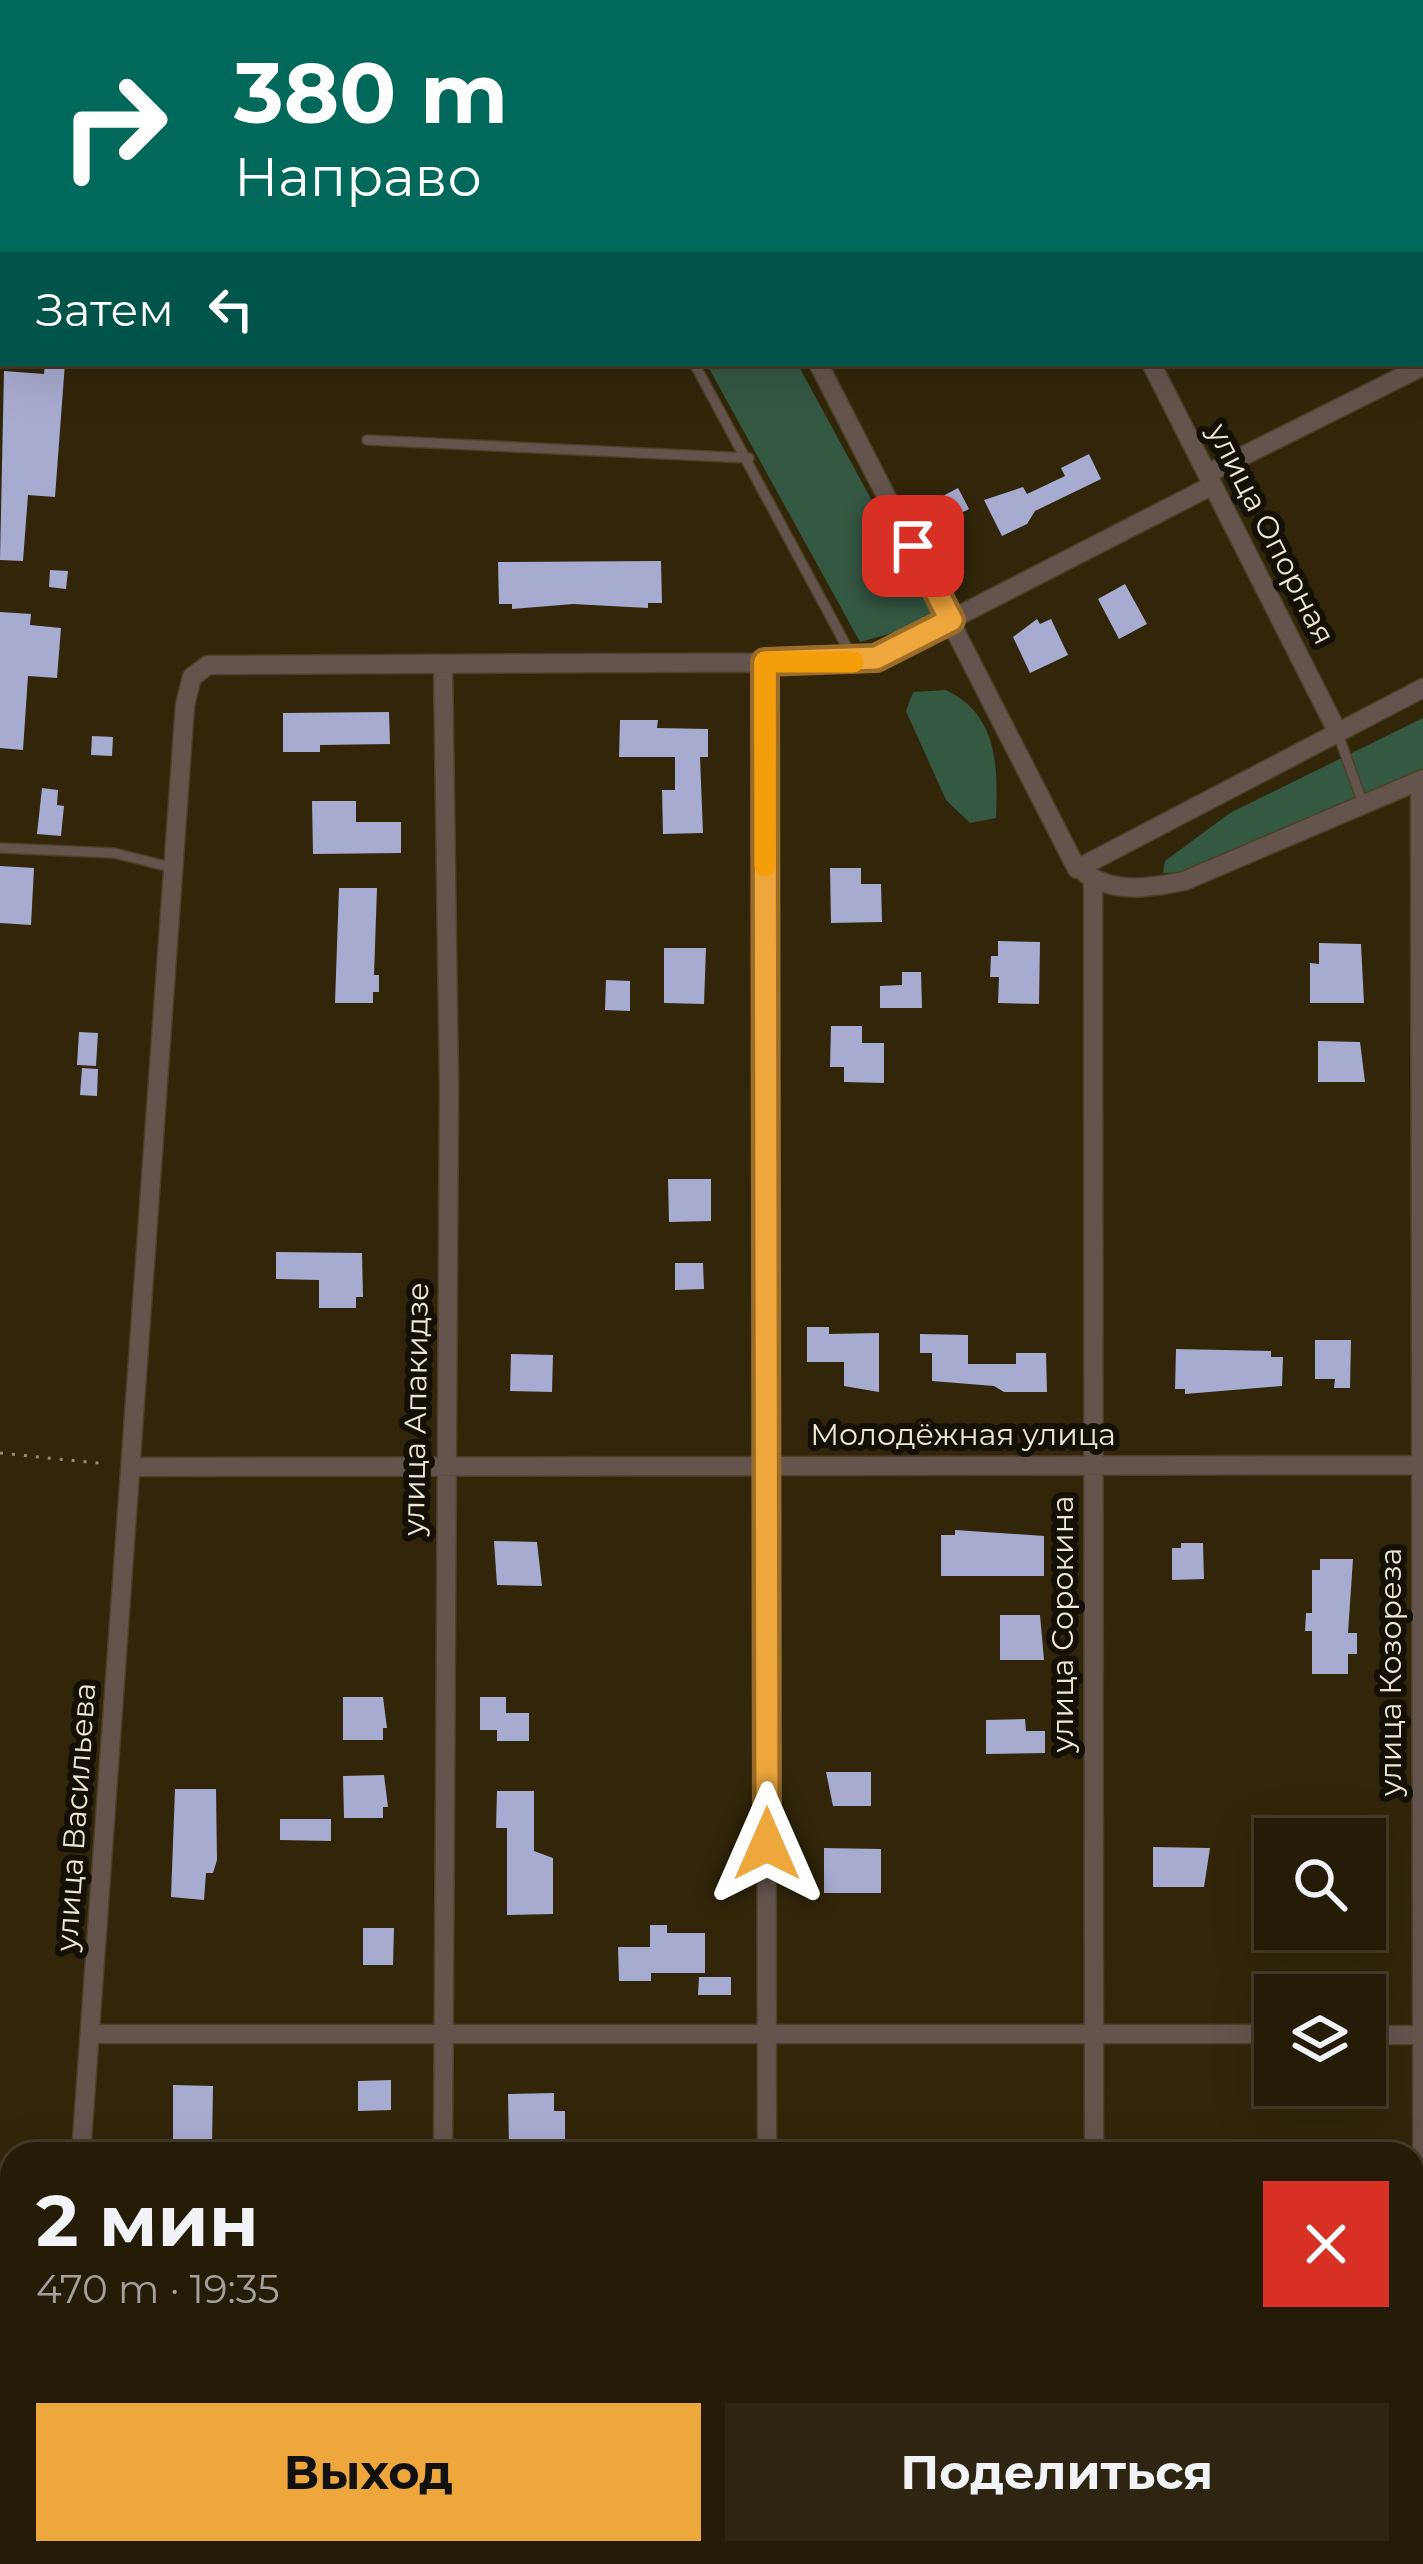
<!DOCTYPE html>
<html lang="ru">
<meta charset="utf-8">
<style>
:root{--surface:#251c08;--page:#2d2512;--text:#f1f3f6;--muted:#a3a19c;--line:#423a29;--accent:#eea73d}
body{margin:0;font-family:Montserrat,sans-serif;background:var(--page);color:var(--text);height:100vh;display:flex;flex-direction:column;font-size:45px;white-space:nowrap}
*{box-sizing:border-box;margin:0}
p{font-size:39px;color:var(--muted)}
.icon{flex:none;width:66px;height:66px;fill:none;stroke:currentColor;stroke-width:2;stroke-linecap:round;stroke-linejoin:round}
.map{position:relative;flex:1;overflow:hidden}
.side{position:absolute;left:0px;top:2142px;width:1425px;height:423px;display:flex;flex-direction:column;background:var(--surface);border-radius:36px 36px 0 0;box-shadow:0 12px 48px #0002,0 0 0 3px var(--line)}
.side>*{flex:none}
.top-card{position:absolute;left:0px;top:0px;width:1425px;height:366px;box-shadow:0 12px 48px #0002,0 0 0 3px var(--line);background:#00695c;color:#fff;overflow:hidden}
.buttons{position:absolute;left:1254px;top:1818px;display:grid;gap:24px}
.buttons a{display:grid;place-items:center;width:132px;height:132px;border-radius:0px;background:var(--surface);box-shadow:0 12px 48px #0002,0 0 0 3px var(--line);font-size:60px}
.pin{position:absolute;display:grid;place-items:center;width:102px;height:102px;color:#fff;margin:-51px;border-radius:24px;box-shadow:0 6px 18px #0006}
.me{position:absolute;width:132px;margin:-66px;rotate:0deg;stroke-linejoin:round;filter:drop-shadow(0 0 9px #0008)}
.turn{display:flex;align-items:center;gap:42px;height:252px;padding:0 36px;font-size:54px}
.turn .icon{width:156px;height:156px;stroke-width:2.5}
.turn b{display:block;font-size:84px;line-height:102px}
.then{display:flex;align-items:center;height:114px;padding:0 36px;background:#0003;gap:24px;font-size:45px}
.round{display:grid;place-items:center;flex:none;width:126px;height:126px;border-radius:0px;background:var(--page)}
.head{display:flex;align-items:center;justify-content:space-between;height:204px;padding:0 36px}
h1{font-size:72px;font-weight:700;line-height:90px}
.primary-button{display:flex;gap:24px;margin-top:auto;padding:24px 36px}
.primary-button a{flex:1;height:138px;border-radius:0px;background:var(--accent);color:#111;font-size:48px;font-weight:700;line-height:138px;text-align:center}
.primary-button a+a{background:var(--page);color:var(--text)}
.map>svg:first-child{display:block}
</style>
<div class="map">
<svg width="1423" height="2564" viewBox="0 0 1423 2564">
<rect width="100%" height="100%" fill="#31260a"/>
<path fill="#355843" d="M500,0H807L501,3Z
M706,363H797L933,613L917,626L860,642Z
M946,690C998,715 998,766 996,818L970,823L946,800L906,711L913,692Z
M1423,718V772L1184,872L1163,873L1165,861L1230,813Z"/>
<path fill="#a8abd0" d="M45,363H65L55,497L28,495L23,561L0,560L4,371L44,374Z
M1089,454L1101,479L1035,511L1027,524L1002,536L984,500L1023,487L1027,494L1065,476L1061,468Z
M958,488L969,509L938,525L928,504Z
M661,561L662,603H648V608L573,604L512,609V604H499L498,562Z
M50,570L68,571L66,589L49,587Z
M1125,584L1147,624L1119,639L1098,599Z
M0,612L31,614L30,625L61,628L57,678L28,676L23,750L0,748Z
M1037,619L1040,624L1051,619L1068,655L1030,673L1013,637Z
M389,712L390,744L320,745V752H283V713Z
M620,720H658L657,728L708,729V757H700L703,833L663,834L662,790H675V757H619Z
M92,736L113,737L112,756L91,755Z
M42,788L58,790L57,805L64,806L61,836L37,834Z
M312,801H356V822H401V853L313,854Z
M0,866L34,868L31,925L0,923Z
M830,868H861V884H881L882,922L831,923Z
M339,888H377L374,975H379V992H373V1003H335Z
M998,941L1040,942L1039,1004L998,1003L999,977H990L991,956H998Z
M1319,943L1361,944L1364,1003H1310V963L1319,964Z
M664,948H706L704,1004L664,1003Z
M902,972H921L922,1008H880V986L902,985Z
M606,980L630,981V1011L605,1010Z
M831,1026H862V1043H884V1083L844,1082V1067H830Z
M79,1032L98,1033L96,1066L77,1065Z
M1318,1041L1360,1042L1365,1082H1318Z
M82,1068L98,1069L97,1096L80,1095Z
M668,1179H711V1221L669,1222Z
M276,1252L362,1253L363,1297H356V1308H319V1280L276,1279Z
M675,1263H703L704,1289L675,1290Z
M807,1327H829V1334L879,1333V1392L844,1386V1362H807Z
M920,1334L968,1335V1364H1016V1353H1046L1047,1392H1004L994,1386L932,1381V1353H920Z
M1315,1340H1351L1350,1388H1334L1335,1379H1315Z
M1176,1349L1271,1351V1357H1283L1282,1386L1185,1394V1389H1175Z
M511,1354L553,1355L552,1392L510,1391Z
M955,1530L1044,1536V1576H941V1535H955Z
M494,1541L537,1542L542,1586L497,1585Z
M1181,1543H1203L1204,1579L1172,1580V1548H1181Z
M1320,1559H1353L1348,1633H1357V1654H1348V1674H1312V1631H1305L1306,1613H1312V1570H1320Z
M1000,1615H1040L1044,1660H1000Z
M343,1697H383L387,1728H383V1740H343Z
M480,1697H506V1713H529V1741H497V1730H480Z
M1025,1719L1026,1731H1045V1753L986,1754V1720Z
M826,1772H871V1806H833Z
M384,1775L388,1807H383V1818H344L343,1776Z
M175,1789H216L217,1860L213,1873H206L204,1900L171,1897Z
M497,1791H534V1851L553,1858V1914L507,1915V1828H496Z
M280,1819H331V1841L280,1840Z
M1153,1847L1210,1848L1204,1887H1153Z
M824,1848L881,1849V1893H824Z
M650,1925H667V1933H705V1973H651V1981H619L618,1947H650Z
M363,1928H394L393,1965H363Z
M699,1977H731V1995H698Z
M391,2080V2110L358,2111V2081Z
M173,2085L213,2086L212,2144L173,2143Z
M554,2093V2111H565V2147L509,2148L508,2094Z"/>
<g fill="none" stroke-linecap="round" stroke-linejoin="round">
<defs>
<path id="service" d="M477,0L478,3
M694,363L855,662
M367,440L749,458
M1337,731L1363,804
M0,848L114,853L174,868"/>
<path id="minor" d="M968,0L969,3
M838,3L844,0
M1422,36H1423
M818,363L1077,869
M1151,363L1337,731
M1207,474L1423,366
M765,662L767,2154
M443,664L449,1086L443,2154
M1420,780L1423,2564
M1077,869L1423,688
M1086,874C1117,894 1149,888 1184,881L1423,779
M1093,878L1094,2154
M133,1467L1423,1465
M90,2034H1275
M1365,2035H1423
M81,2154L185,705L192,677L208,665L855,662L876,658L1213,485
M377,2553L397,2564
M444,2553V2564
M767,2553V2564
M1094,2553V2564
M50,2564L51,2553"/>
</defs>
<use href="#service" stroke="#4b4127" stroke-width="12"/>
<use href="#minor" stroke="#4b4127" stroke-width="21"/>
<path stroke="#958c76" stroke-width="3" stroke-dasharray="3 9" stroke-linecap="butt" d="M0,1453L107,1464"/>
<use href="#service" stroke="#64544e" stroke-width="9"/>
<use href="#minor" stroke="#64544e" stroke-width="18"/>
</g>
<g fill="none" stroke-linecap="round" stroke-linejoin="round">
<defs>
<path id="route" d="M767,1844L765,662L876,658L951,620L913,546"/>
</defs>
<use href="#route" stroke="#9b6d28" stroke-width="30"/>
<use href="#route" stroke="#eea73d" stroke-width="21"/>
<path stroke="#f59e0b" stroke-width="21" d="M765,866V662H853"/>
</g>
<g text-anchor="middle" stroke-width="12" stroke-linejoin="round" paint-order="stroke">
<g font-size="30" fill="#eee7d7" stroke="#151005">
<text transform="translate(1271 534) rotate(63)" y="10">улица Опорная</text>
<text transform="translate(416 1409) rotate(-89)" y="10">улица Апакидзе</text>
<text x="963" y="1445">Молодёжная улица</text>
<text transform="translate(1063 1624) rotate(-90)" y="10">улица Сорокина</text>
<text transform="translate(1391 1672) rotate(-90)" y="10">улица Козореза</text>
<text transform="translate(76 1817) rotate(-86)" y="10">улица Васильева</text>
</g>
</g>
</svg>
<div class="buttons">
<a><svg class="icon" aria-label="search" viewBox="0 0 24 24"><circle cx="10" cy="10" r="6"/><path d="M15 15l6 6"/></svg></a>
<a><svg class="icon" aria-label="layers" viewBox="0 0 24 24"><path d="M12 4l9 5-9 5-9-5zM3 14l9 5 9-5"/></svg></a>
</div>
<div class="pin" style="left:913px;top:546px;background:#d93025"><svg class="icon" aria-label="arrive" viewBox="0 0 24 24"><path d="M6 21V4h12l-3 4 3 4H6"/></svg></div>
<svg class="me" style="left:767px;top:1844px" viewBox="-20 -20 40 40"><path d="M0-17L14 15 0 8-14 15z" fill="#eea73d" stroke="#fff" stroke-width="4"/></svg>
<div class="top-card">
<div class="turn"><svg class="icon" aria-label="right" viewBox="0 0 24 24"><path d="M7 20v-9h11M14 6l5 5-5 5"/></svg><div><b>380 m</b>Направо</div></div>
<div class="then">Затем<svg class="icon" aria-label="left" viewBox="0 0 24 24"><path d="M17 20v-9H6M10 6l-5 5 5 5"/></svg></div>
</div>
<section class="side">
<div class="head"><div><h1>2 мин</h1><p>470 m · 19:35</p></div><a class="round" style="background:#d93025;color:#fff"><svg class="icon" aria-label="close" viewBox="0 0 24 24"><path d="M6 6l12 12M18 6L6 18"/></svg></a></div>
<div class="primary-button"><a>Выход</a><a>Поделиться</a></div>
</section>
</div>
